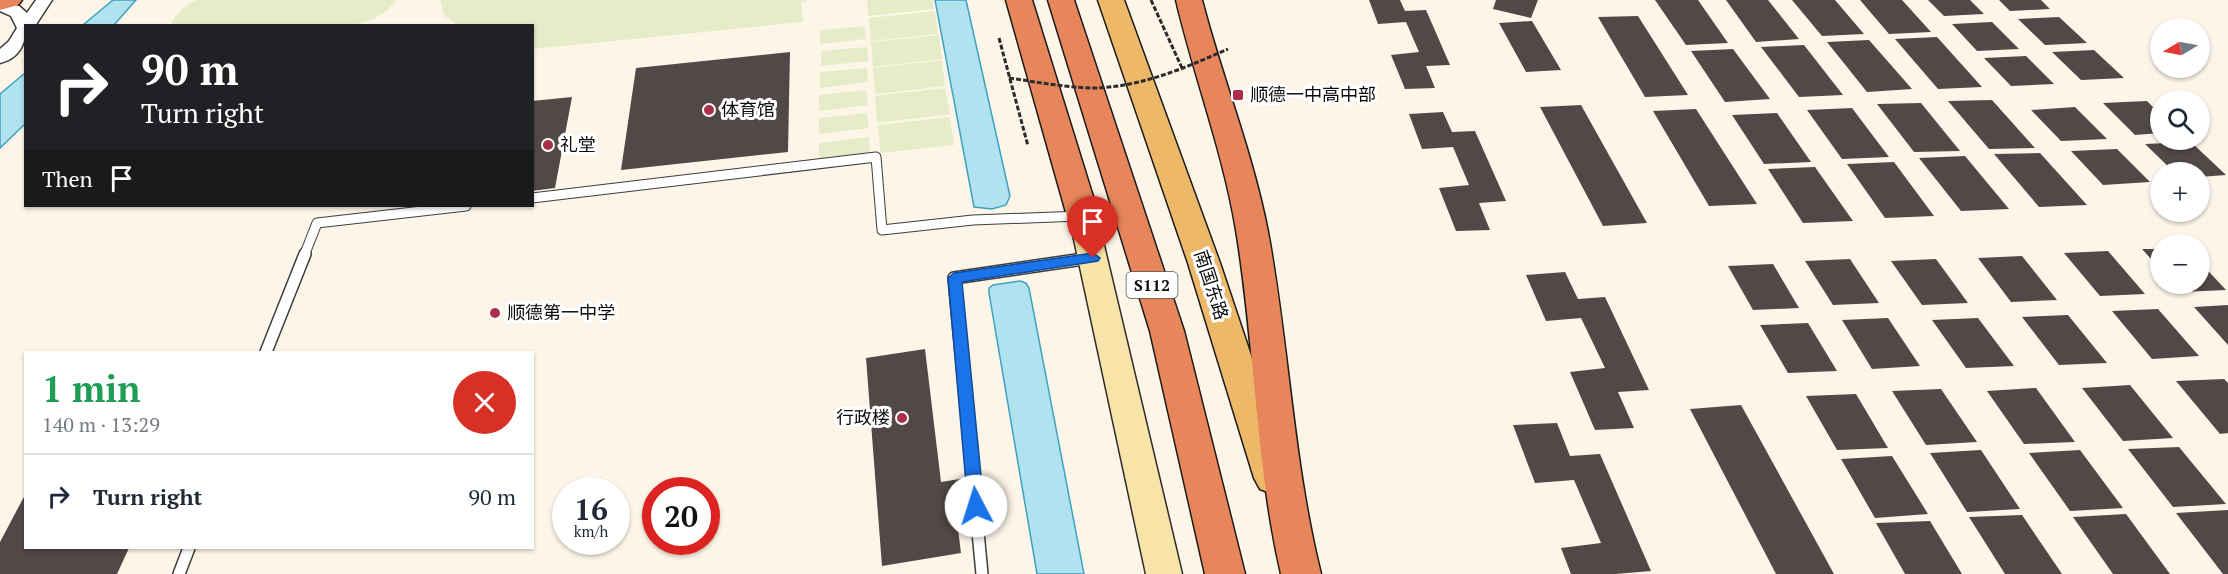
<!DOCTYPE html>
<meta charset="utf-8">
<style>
:root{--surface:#fff;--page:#f6f6f7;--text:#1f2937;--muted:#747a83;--line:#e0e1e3}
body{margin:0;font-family:"PT Serif","Noto Sans SC",serif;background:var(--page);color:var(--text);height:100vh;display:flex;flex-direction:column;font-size:22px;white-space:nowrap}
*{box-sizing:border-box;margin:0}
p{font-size:20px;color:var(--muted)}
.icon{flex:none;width:33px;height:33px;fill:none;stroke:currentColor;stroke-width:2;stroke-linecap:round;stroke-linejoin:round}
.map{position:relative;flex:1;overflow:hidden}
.panel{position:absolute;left:24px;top:351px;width:510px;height:198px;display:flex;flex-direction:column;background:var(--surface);border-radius:0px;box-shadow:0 2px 4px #0004}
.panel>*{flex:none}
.banner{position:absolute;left:24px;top:24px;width:510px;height:183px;border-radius:0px;box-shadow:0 2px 4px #0004;background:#202124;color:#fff;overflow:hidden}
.needle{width:39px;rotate:260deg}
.controls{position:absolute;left:2150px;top:18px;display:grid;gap:12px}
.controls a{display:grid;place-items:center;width:60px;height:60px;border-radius:50%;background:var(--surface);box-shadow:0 2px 4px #0004;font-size:30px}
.speed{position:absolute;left:552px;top:477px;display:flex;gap:12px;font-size:30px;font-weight:700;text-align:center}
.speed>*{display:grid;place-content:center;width:78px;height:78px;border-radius:50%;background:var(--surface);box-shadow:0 2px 4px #0004;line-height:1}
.speed small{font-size:15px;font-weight:400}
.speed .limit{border:9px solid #d22;background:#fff;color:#111}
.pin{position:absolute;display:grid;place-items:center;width:51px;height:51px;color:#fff;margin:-62px -26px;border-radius:50% 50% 50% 0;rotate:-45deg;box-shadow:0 0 6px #0007}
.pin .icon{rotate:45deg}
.me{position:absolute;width:66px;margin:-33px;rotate:355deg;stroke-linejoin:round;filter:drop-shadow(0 0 4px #0008)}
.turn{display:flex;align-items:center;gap:21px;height:126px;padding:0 18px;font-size:27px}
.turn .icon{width:78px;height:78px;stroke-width:2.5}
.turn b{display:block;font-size:42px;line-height:51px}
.then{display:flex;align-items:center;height:57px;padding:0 18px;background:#0003;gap:12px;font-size:22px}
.round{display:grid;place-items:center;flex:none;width:63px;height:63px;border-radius:32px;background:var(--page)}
.head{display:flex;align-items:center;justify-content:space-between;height:102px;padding:0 18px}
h1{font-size:36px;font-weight:800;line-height:45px;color:#1e9e55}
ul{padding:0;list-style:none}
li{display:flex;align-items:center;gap:18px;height:84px;padding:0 18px;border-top:2px solid var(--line)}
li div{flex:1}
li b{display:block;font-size:22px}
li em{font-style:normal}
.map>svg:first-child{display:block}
</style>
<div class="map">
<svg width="2228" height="574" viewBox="0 0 2228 574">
<rect width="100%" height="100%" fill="#fdf6e8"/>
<path fill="#e5ecc7" d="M196,0H396C386,15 368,23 351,25H171C175,13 185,6 196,0Z
M440,0H807L801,3L803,22L533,49L532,26L457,25L444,15Z
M867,0H933L934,9L868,16Z
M935,11L938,34L871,41L869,18Z
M865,26L866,39L820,44V30Z
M939,35L942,59L873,67L871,42Z
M867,47L868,61L821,66V51Z
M942,60L945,86L875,94L873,68Z
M867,68L868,82L820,88V72Z
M945,88L950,114L877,123L875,96Z
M866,90L868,105L819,111V95Z
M867,113L869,128L819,134V118Z
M950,117L954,145L880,153L878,125Z
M869,137L870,154L819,160V143Z"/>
<path fill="#b1e2f0" stroke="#3ea1c1" stroke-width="1.5" d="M113,0H136L114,25H83Z
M935,0H966L1010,196L1006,205L992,209L974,207Z
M25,73V124L0,148V94Z
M1020,281L1026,283L1029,288L1084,574H1037L989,293V288L993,285Z"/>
<path fill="#514947" d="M1369,0H1400L1405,11L1426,10L1450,65L1426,66L1435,88L1405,89L1391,55L1419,52L1406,22L1378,24Z
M1496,0H1538L1531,18L1493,9Z
M1655,0H1698L1728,43L1686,45Z
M1726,0H1768L1799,39L1756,42Z
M1792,0H1835L1864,34L1822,36Z
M1860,0H1902L1931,32L1889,34Z
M1928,0H1970L1984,14L1944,16Z
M1999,0H2041L2050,9L2010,11Z
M1638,16L1688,95L1645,97L1598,17Z
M2059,17L2087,43L2045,45L2018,19Z
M1532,21L1561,70L1526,72L1499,23Z
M1992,22L2019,49L1977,51L1952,24Z
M1937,37L1982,87L1938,89L1895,39Z
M1869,40L1912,89L1867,92L1827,42Z
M1804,45L1843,95L1799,97L1761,47Z
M1733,49L1770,99L1725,102L1691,51Z
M2094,50L2124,78L2081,80L2052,52Z
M790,52L788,152L621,170L636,68Z
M2026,56L2054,84L2011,86L1984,58Z
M572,97L555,188L532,191V101Z
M1992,100L2035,148L1989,149L1948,101Z
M2147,101L2160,114V133L2135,135L2103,103Z
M1921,103L1960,151L1914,152L1877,104Z
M1581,105L1647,223L1603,226L1540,107Z
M2075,107L2107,139L2061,141L2031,110Z
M1852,108L1889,157L1842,159L1807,110Z
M1696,109L1757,204L1709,206L1653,111Z
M1443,112L1452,132L1475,131L1506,201L1479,203L1490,230L1456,231L1439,188L1469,185L1453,147L1422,149L1409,114Z
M1777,113L1811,162L1764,164L1732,115Z
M2191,142L2226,175L2199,177V172H2174L2145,144Z
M2117,149L2150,182L2103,185L2071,151Z
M2040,153L2087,205L2039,207L1994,154Z
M1965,156L2009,209L1961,211L1919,158Z
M1894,162L1934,216L1885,218L1847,164Z
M1815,167L1853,221L1803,223L1768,169Z
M2142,249H2160V269Z
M2108,251L2145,294L2100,296L2064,253Z
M2022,256L2057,300L2011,302L1978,258Z
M1850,259L1879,303L1833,305L1805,261Z
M1936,259L1968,303L1922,305L1891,261Z
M2199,261L2226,290L2181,292L2173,284H2199Z
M1773,264L1799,308L1753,310L1728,266Z
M1565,272L1578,299L1605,297L1649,390L1618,392L1634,428L1595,430L1570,372L1605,368L1581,318L1546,321L1526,275Z
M2228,305V345L2194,307Z
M2158,309L2199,356L2152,359L2112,311Z
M2068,315L2107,363L2059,365L2022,317Z
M1888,318L1920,366L1872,369L1842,320Z
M1978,318L2014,366L1966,368L1932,320Z
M1808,323L1837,371L1788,373L1760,325Z
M925,349L941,482L966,478L971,511L956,513L961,553L882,566L866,358Z
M2224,379L2228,383V433L2220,434L2176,381Z
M2130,385L2173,438L2123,441L2082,388Z
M2036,388L2075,442L2024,444L1987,391Z
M1941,389L1977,442L1926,445L1892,391Z
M1856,394L1888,448L1837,450L1806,396Z
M1741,405L1834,574H1776L1690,409Z
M1557,423L1570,456L1600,454L1651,571L1616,574H1571L1561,548L1601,543L1574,480L1535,483L1513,425Z
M2179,447L2226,504L2173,507L2128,449Z
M1981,450L2020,509L1967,512L1930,453Z
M2080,450L2123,508L2070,511L2029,453Z
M1892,456L1928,514L1875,518L1841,459Z
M26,493V548H129L117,574H0V542Z
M2228,510V574H2223L2176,513Z
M2126,514L2170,574H2113L2073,517Z
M2022,515L2062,574H2005L1969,517Z
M1930,521L1962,574H1905L1876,523Z"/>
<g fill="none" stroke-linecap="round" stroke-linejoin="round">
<defs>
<path id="lane-far1" d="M532,198L876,157L882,230L973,220L1080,216
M304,256L317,223L466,206"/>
<path id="lane" d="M266,352L305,254
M179,574L189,548
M982,574L954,278L1090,258"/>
<path id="street" d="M36,0H52L35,26H26C26,43 20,58 0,63V49L9,41L17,28L11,16L0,11V1L19,6L27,13Z"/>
<path id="secondary" d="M1083,206L1093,209L1097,216L1182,574H1146L1069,216L1073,209Z"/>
<path id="primary" d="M1098,0H1124L1220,263L1292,478L1286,489L1273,494L1260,489L1254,478L1188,263Z"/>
<path id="highway" d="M0,0H22L18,5L0,10Z
M1006,0H1032L1099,216L1094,224L1083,227L1072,224L1067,216Z
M1048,0H1074L1184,331L1245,574H1205L1150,331Z
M1176,0H1202C1222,78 1253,153 1268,232C1289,345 1293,462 1321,574H1281C1255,461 1255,344 1236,230C1223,151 1194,77 1176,0Z"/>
</defs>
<use href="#lane-far1" stroke="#3d3d3d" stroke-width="11"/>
<use href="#lane" stroke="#3d3d3d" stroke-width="14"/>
<use href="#street" stroke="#3d3d3d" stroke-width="3"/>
<use href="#secondary" stroke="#2c2c2c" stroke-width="3"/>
<use href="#primary" stroke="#1b1b1b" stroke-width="3"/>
<use href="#highway" stroke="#1b1b1b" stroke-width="3"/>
<path stroke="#2c2c2c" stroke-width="3" stroke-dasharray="5 2" stroke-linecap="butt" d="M1151,0L1182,68
M999,38L1028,146"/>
<use href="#lane-far1" stroke="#fff" stroke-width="9"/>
<use href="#lane" stroke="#fff" stroke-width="11"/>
<use href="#street" fill="#fff" fill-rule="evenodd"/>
<use href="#secondary" fill="#f8e3a8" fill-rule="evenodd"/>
<use href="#primary" fill="#edb868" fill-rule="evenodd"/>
<use href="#highway" fill="#e8865b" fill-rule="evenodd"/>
<path stroke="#2c2c2c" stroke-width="3" stroke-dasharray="5 2" stroke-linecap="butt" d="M1009,78C1037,82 1063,87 1091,88C1139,88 1185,68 1228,49"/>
</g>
<path fill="#1a73e8" stroke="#114b97" stroke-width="1.5" d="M1093,253L1100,258L1098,261L962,282L984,506L982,510L976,512L970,510L968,506L948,278L954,273Z"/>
<g fill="#ad2e48" stroke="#fff" stroke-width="2">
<rect x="1232" y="89" width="12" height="12" rx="3"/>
<circle cx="709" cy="110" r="6"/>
<circle cx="548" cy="145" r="6"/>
<circle cx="495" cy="313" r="6"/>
<circle cx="902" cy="418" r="6"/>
</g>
<g text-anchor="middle" stroke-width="6" stroke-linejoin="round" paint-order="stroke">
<rect fill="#fff" stroke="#545454" stroke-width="1.5" x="1126.5" y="272" width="51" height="26" rx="4.5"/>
<g font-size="16" font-weight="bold" fill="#0a0a0a">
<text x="1152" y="291">S112</text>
</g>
<g font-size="18" fill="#0a0a0a" stroke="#fff" text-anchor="start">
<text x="1250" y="101">顺德一中高中部</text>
<text x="721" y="116">体育馆</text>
<text x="560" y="151">礼堂</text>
<text x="507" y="319">顺德第一中学</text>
<text x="890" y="424" text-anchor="end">行政楼</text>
</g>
<g font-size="18" fill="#0a0a0a" stroke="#fff">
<text transform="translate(1211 285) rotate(72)" y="6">南国东路</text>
</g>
</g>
</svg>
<div class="controls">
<a><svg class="needle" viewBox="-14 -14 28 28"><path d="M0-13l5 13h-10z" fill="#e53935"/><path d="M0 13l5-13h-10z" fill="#747a83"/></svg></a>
<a><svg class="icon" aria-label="search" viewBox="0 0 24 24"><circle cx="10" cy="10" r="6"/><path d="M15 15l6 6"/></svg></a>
<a>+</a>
<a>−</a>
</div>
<div class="speed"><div>16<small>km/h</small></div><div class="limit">20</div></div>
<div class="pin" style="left:1093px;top:258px;background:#d93025"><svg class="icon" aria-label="arrive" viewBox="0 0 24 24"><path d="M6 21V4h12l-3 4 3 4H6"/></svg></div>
<svg class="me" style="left:976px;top:506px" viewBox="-20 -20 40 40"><circle r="19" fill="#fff"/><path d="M0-13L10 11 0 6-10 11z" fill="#1a73e8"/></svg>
<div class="banner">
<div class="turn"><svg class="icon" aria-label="right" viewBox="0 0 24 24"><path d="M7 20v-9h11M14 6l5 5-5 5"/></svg><div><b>90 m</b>Turn right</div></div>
<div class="then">Then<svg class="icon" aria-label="arrive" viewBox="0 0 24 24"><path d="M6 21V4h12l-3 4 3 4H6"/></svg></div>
</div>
<section class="panel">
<div class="head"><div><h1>1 min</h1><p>140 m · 13:29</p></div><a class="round" style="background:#d93025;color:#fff"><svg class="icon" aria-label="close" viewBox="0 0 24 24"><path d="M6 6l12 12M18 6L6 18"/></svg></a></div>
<ul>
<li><svg class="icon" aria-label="right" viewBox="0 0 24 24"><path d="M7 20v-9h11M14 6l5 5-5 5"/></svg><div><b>Turn right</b></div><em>90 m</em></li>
</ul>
</section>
</div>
